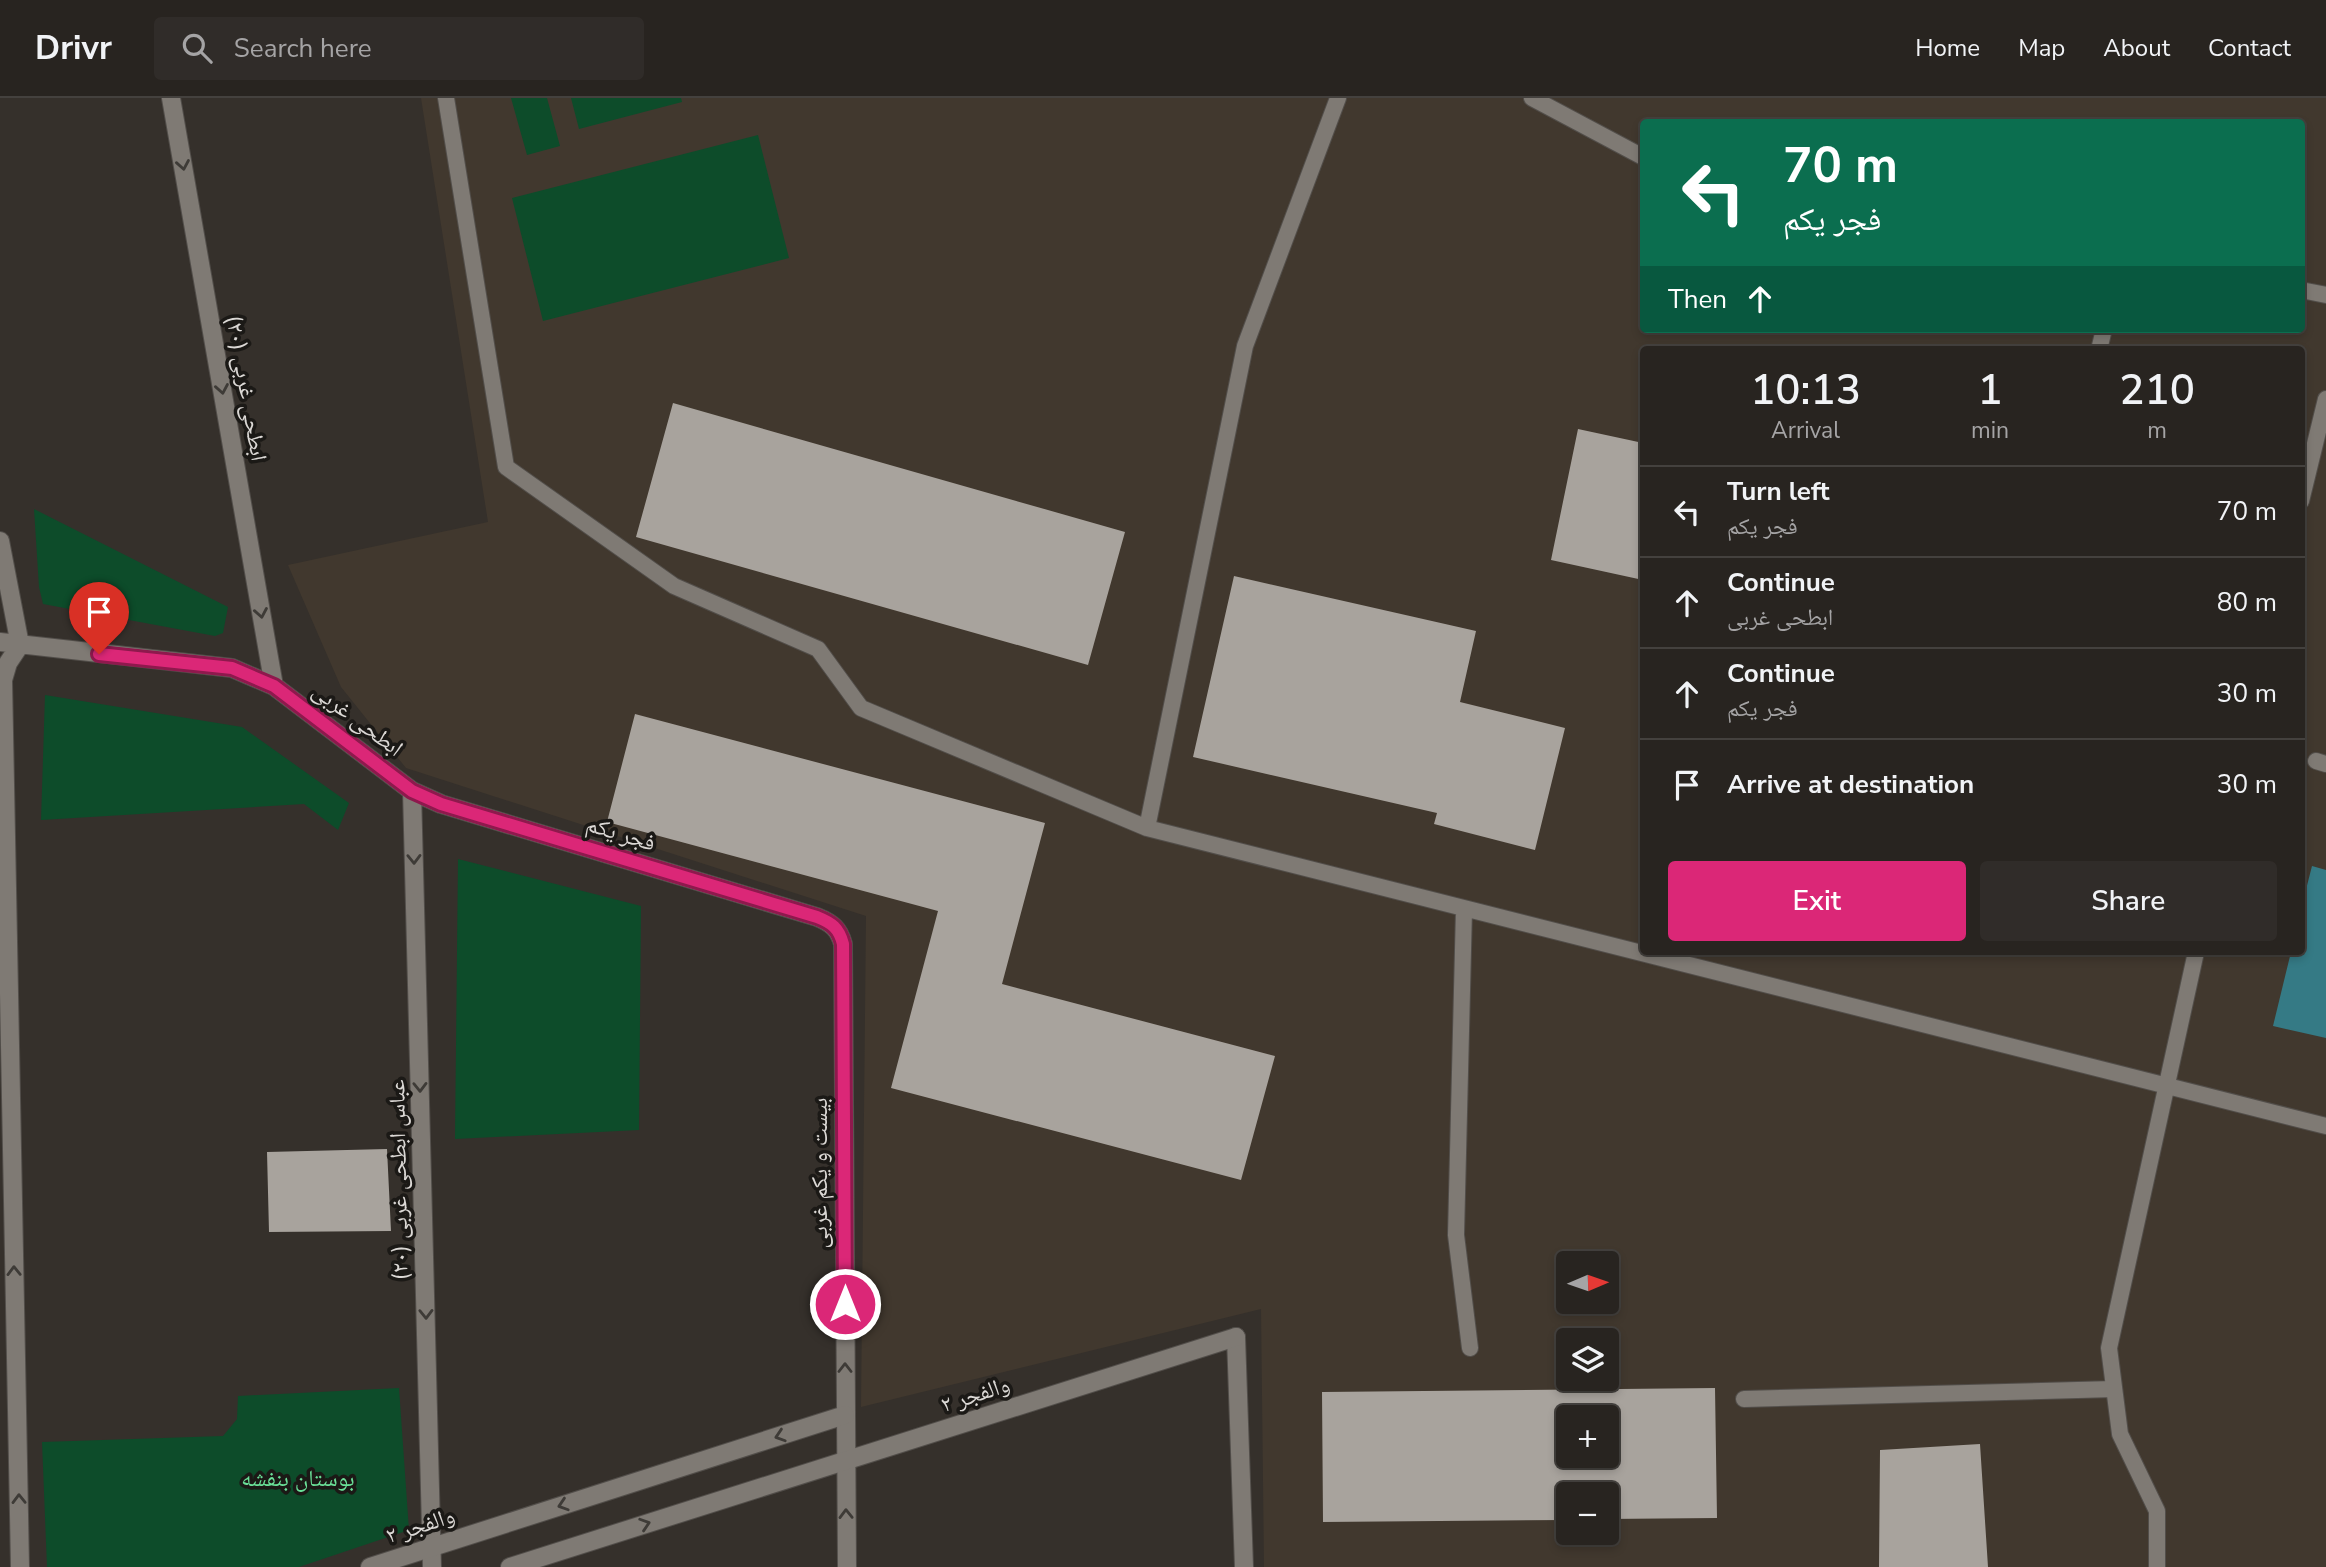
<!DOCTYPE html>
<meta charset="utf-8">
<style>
:root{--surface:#282420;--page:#302c29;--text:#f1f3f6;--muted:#a5a4a5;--line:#44413e;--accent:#db2777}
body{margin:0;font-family:"Nunito Sans","Noto Naskh Arabic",sans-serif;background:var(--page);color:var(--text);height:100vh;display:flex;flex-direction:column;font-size:26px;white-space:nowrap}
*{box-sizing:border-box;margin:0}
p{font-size:23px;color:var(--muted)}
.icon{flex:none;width:38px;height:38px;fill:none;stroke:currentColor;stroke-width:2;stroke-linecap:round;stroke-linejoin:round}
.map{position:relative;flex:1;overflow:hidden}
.sheet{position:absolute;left:1640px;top:248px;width:665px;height:609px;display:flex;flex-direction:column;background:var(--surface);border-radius:7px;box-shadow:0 4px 10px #0003,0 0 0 2px var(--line)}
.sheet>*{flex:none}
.guide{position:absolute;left:1640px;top:21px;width:665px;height:214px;border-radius:7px;box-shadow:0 4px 10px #0003,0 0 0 2px var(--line);background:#0b6e4f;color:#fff;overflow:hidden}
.needle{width:46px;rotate:88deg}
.tools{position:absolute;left:1556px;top:1153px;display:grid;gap:14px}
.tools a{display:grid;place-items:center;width:63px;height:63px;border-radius:7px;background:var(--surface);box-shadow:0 4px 10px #0003,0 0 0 2px var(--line);font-size:35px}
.pin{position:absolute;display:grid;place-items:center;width:60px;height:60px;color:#fff;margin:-72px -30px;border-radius:50% 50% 50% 0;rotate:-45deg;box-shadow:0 0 7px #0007}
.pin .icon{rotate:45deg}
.me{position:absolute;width:77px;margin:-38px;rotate:0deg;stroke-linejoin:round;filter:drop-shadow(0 0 5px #0008)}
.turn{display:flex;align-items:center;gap:24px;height:147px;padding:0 28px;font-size:32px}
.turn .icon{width:91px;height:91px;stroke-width:2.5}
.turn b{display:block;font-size:49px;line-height:60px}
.then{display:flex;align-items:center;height:66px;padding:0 28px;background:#0003;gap:14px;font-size:26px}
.eta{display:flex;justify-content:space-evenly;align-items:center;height:119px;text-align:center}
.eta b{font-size:42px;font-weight:600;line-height:49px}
.action{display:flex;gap:14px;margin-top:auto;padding:14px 28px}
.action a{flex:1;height:80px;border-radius:7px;background:var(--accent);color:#fff;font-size:28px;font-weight:600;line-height:80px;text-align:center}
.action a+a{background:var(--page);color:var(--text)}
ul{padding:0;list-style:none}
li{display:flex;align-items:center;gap:21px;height:91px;padding:0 28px;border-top:2px solid var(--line)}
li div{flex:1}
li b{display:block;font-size:26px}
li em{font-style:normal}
header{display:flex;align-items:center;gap:42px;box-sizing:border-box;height:98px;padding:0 35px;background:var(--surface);border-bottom:2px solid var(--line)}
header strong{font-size:33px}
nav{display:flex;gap:38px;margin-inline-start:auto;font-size:24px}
.search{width:490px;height:63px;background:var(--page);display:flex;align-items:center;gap:18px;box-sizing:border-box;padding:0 24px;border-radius:7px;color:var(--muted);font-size:26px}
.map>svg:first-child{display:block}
</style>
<header>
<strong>Drivr</strong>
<div class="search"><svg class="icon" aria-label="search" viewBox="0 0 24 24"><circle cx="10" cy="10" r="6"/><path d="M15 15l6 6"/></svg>Search here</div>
<nav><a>Home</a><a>Map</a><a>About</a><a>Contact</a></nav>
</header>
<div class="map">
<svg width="2326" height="1469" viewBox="0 0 2326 1469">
<rect width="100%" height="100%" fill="#35302b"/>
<path fill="#41382e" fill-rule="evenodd" d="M421,0H2326V1469H1264L1261,1211L861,1309L866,818L406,670L341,589L288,467L488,424ZM1643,24H2301V231H1643ZM1643,252H2301V854H1643ZM1568,1166H1606V1204H1568ZM1568,1242H1606V1281H1568ZM1568,1320H1606V1358H1568ZM1568,1396H1606V1435H1568Z"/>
<path fill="#0d4c2a" d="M511,0H547L560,48L527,57Z
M571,0H681L682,4L579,31Z
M758,37L789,160L543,223L512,100Z
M34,411L228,509L223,535L215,538L43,506L39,489Z
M45,597L242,629L349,705L338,732L304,706L41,722Z
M458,761L641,808L639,1032L455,1041Z
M399,1290L409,1432L299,1469H47L42,1344L223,1338L237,1321L238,1298Z"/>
<path fill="#357a85" d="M2312,768L2326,772V940L2273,928L2291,854H2301V811Z"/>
<path fill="#a8a39d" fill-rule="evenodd" d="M673,305L1125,434L1088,567L636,439Z
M1578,331L1643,345V482L1551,462Z
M1234,478L1476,533L1460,604L1565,630L1535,752L1434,726L1437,715L1193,659Z
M635,616L1045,725L1002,886L1275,958L1241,1082L891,990L938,813L607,724Z
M387,1051L391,1133L269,1134L267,1054Z
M1715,1290L1717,1420L1606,1421V1396H1568V1422L1323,1424L1322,1294ZM1568,1320H1606V1358H1568Z
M1980,1346L1988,1469H1879L1880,1352Z"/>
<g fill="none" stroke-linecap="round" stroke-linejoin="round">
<defs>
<path id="lane" d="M446,0L506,369L674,488L818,551L861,610L1147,730L2326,1028
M1532,0L1643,59
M2301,192L2326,197
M2099,252L2104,231
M2301,403L2326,301
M2316,663L2326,666
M1147,730L1245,248L1338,0
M1464,811L1456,1137L1470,1250
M1744,1301L2114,1291
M2157,1469V1413L2120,1336L2109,1250L2196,854"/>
<path id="street" d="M171,0L274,588
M0,443L20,547L8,565L3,582L20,1469
M0,544L232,570L274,588L412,693L441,706L817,819C832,825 839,831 843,846L847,1469
M412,693L432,1469
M1236,1239L1244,1469"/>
<path id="secondary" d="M370,1469L845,1317
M510,1469L1236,1239"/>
</defs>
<use href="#lane" stroke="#524e4a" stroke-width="18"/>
<use href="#street" stroke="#524e4a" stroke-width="20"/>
<use href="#secondary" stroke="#524e4a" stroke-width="20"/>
<use href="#lane" stroke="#7f7a74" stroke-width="16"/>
<use href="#street" stroke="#7f7a74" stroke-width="18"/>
<use href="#secondary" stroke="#7f7a74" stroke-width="18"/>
</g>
<defs><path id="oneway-chevron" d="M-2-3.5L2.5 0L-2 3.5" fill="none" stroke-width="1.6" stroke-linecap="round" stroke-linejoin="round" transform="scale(1.75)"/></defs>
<g stroke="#3e3b37">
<use href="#oneway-chevron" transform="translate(183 67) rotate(80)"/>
<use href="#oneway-chevron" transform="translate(222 291) rotate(80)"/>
<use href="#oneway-chevron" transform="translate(261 515) rotate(80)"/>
<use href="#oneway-chevron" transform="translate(414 761) rotate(89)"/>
<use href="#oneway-chevron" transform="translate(420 989) rotate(89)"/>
<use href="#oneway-chevron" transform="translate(14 1173) rotate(-91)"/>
<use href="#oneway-chevron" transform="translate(426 1216) rotate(89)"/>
<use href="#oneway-chevron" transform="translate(845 1270) rotate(-90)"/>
<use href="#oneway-chevron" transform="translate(780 1338) rotate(162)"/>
<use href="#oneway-chevron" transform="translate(19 1401) rotate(-91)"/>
<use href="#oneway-chevron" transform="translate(563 1407) rotate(162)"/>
<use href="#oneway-chevron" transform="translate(846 1416) rotate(-91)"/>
<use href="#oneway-chevron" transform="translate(645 1426) rotate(-18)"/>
</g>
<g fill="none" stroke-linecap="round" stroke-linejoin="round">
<defs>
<path id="route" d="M99,556L232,570L274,588L412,693L441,706L817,819C832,825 839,830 843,846L845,1206"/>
</defs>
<use href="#route" stroke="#8e194d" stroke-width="18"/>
<use href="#route" stroke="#db2777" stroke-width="12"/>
</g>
<g text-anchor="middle" stroke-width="7" stroke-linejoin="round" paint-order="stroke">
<g font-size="23" fill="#dbd8d5" stroke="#1b1916">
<text transform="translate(247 290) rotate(80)" y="8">ابطحی غربی (۲۰)</text>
<text transform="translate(358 621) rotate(37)" y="8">ابطحی غربی</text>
<text transform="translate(621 735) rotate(17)" y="8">فجر یکم</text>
<text transform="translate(819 1075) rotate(-90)" y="8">بیست و یکم غربی</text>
<text transform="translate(398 1082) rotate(-91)" y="8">عباس ابطحی غربی (۲۰)</text>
<text transform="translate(975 1296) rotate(-18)" y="8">والفجر ۲</text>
<text transform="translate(420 1427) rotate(-18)" y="8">والفجر ۲</text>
</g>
<g font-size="23" fill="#6ae098" stroke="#1b1916">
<text x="298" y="1388">بوستان بنفشه</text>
</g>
</g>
</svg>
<div class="tools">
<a><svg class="needle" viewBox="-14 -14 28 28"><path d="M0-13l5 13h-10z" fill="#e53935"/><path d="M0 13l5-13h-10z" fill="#a5a4a5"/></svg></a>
<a><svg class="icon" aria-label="layers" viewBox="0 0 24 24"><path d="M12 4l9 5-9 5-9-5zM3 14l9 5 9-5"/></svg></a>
<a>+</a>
<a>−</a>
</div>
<div class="pin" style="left:99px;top:556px;background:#d93025"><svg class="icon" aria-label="arrive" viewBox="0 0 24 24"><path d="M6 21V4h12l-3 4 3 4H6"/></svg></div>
<svg class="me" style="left:845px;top:1206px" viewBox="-20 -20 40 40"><circle r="17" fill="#db2777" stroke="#fff" stroke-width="3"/><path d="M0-11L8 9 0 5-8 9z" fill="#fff"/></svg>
<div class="guide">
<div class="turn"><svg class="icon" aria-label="left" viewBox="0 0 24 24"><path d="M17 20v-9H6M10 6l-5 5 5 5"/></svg><div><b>70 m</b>فجر یکم</div></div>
<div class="then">Then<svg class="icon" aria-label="ahead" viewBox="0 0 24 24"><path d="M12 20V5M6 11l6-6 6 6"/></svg></div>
</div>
<section class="sheet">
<div class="eta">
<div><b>10:13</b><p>Arrival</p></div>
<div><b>1</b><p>min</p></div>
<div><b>210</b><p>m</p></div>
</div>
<ul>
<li><svg class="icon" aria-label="left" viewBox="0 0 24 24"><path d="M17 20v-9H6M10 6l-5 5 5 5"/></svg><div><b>Turn left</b><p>فجر یکم</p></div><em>70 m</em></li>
<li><svg class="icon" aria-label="ahead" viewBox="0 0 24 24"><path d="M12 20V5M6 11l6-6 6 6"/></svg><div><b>Continue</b><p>ابطحی غربی</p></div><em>80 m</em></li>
<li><svg class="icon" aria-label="ahead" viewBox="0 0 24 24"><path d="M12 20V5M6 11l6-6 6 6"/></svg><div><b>Continue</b><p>فجر یکم</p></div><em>30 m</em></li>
<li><svg class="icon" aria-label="arrive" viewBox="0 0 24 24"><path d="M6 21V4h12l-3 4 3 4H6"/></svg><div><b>Arrive at destination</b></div><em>30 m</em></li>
</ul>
<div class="action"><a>Exit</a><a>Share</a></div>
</section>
</div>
